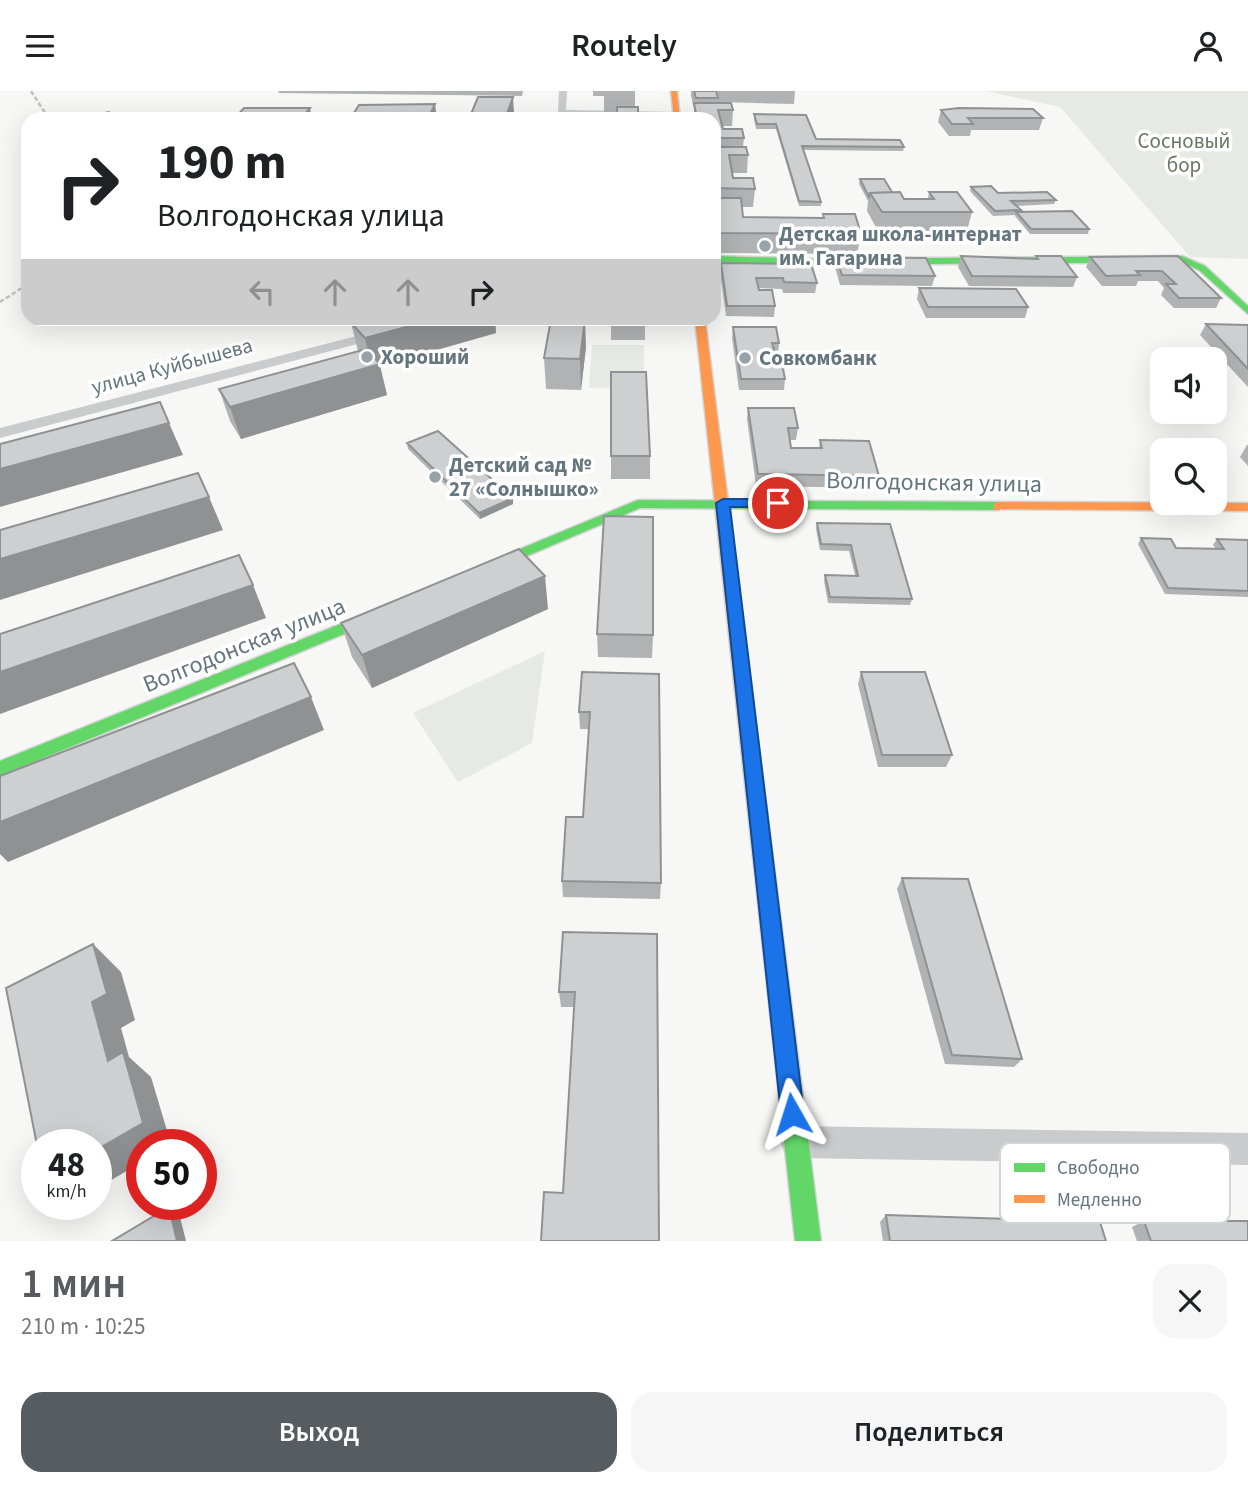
<!DOCTYPE html>
<html lang="ru">
<meta charset="utf-8">
<style>
:root{--surface:#fff;--page:#f6f6f6;--text:#202124;--muted:#757577;--accent:#565c60}
body{margin:0;font-family:"Source Sans 3",sans-serif;background:var(--page);color:var(--text);height:100vh;display:flex;flex-direction:column;font-size:26px;white-space:nowrap}
*{box-sizing:border-box;margin:0}
p{font-size:23px;color:var(--muted)}
.icon{flex:none;width:38px;height:38px;fill:none;stroke:currentColor;stroke-width:2;stroke-linecap:round;stroke-linejoin:round}
.map{position:relative;height:1150px;overflow:hidden}
.sheet{display:flex;flex-direction:column;background:var(--surface);flex:1}
.sheet>*{flex:none}
.banner{position:absolute;left:21px;top:21px;width:700px;height:214px;border-radius:21px;box-shadow:0 7px 28px #0002;background:#fff;color:var(--text);overflow:hidden}
.controls{position:absolute;left:1150px;top:256px;display:grid;gap:14px}
.controls a{display:grid;place-items:center;width:77px;height:77px;border-radius:14px;background:var(--surface);box-shadow:0 7px 28px #0002;font-size:35px}
.speed{position:absolute;left:21px;top:1038px;display:flex;gap:14px;font-size:35px;font-weight:700;text-align:center}
.speed>*{display:grid;place-content:center;width:91px;height:91px;border-radius:50%;background:var(--surface);box-shadow:0 7px 28px #0002;line-height:1}
.speed small{font-size:18px;font-weight:400}
.speed .limit{border:10px solid #d22;background:#fff;color:#111}
.pin{position:absolute;display:grid;place-items:center;width:60px;height:60px;color:#fff;margin:-30px;border:4px solid #fff;border-radius:50%;box-shadow:0 2px 7px #0007}
.me{position:absolute;width:77px;margin:-38px;rotate:354deg;stroke-linejoin:round;filter:drop-shadow(0 0 5px #0008)}
.turn{display:flex;align-items:center;gap:24px;height:147px;padding:0 21px;font-size:32px}
.turn .icon{width:91px;height:91px;stroke-width:2.5}
.turn b{display:block;font-size:49px;line-height:60px}
.lanes{display:flex;align-items:center;height:66px;padding:0 21px;background:#0003;justify-content:center;gap:35px;direction:ltr}
.lanes .off{opacity:.35}
.round{display:grid;place-items:center;flex:none;width:74px;height:74px;border-radius:21px;background:var(--page)}
.headline{display:flex;align-items:center;justify-content:space-between;height:119px;padding:0 21px}
h1{font-size:42px;font-weight:600;line-height:52px;color:var(--accent)}
.button{display:flex;gap:14px;margin-top:auto;padding:14px 21px}
.button a{flex:1;height:80px;border-radius:21px;background:var(--accent);color:#fff;font-size:28px;font-weight:600;line-height:80px;text-align:center}
.button a+a{background:var(--page);color:var(--text)}
header{display:flex;justify-content:space-between;align-items:center;height:91px;padding:0 21px;background:var(--surface);font-size:32px;font-weight:600}
.map>svg:first-child{display:block}
</style>
<header><svg class="icon" aria-label="menu" viewBox="0 0 24 24"><path d="M4 6h16M4 12h16M4 18h16"/></svg>Routely<svg class="icon" aria-label="person" viewBox="0 0 24 24"><circle cx="12" cy="8" r="4"/><path d="M4 21q1-7 8-7t8 7"/></svg></header>
<div class="map">
<svg width="1248" height="1150" viewBox="0 0 1248 1150">
<rect width="100%" height="100%" fill="#f7f7f6"/>
<path fill="#e6e9e4" d="M986,0H1248V168L1190,166L1060,16Z
M592,254H644V298L589,297Z
M545,560L532,652L458,691L413,622Z"/>
<g fill="none" stroke-linecap="round" stroke-linejoin="round">
<defs>
<path id="fast" d="M714,165L822,168L1182,165L1205,175L1248,215V223L1199,179L1181,171L822,174L714,171Z
M638,409L999,411L1006,415L999,419L640,417L487,482H477L475,479L477,476Z
M380,517L387,522L385,526L0,685V670Z
M751,658L757,660L760,665L821,1150H795L742,665L745,660Z"/>
<path id="slow" d="M671,0H677L680,28H674Z
M695,228H705L760,665L757,670L751,672L745,670L742,665Z
M999,411L1248,412V420L994,418V412Z"/>
</defs>
<use href="#fast" stroke="#d3d4d4" stroke-width="3"/>
<use href="#slow" stroke="#d3d4d4" stroke-width="3"/>
<path fill="#cacbcc" fill-rule="evenodd" d="M559,0H567L566,19L676,21L680,24L676,27L562,24L558,21Z
M422,228H443L441,231L0,347V337Z
M796,1035L1248,1042V1074L796,1067L785,1062L780,1051L785,1040Z"/>
<use href="#fast" fill="#63d668" fill-rule="evenodd"/>
<use href="#slow" fill="#ff974d" fill-rule="evenodd"/>
<path stroke="#bfc1c2" stroke-width="2.5" stroke-dasharray="4.5 2.5" stroke-linecap="butt" d="M31,0L49,28
M0,211L28,193"/>
</g>
<path fill="#b1b2b3" d="M278,0H523L522,5L279,2Z
M593,0H635V16L617,21H604V5H593Z
M691,0H795L794,13L718,11L733,19L732,35H722L723,38L744,47L743,56L748,64L747,82H732L733,87L755,98L753,116H742L743,126L823,127V123L861,143L857,163L714,162V28H694V18L691,5Z
M941,19L1043,27L1039,39H971L970,45H949L938,31Z
M754,23L816,48L904,56L903,60L804,59L821,111V115H799L776,38H756L754,28Z
M860,88L892,101L904,108H928L929,101L972,121L967,140H878L867,120L868,110L859,93Z
M971,96L998,102L1056,109L1054,113L1016,115L1021,119L1020,121L1089,138L1088,143H1030L1015,125V124L993,125L970,100Z
M961,165L1035,168L1036,165L1077,186L1073,196L969,195L958,176Z
M1178,165L1221,207L1216,217H1174L1161,204L1164,197L1158,190H1138L1136,195H1102L1086,176L1090,166Z
M836,166L935,185L932,195L840,194L835,176Z
M721,172L817,192L815,202H783L782,198L759,197V199L775,215L774,226L726,225L720,182Z
M919,197L1028,216L1025,227H926L917,208Z
M367,228H495L496,242L380,275L387,304L241,348L230,330L219,298L358,260L351,232Z
M611,228H645V249H611Z
M1206,233L1248,234V296L1200,244Z
M733,236L779,252L778,263H775L785,288L784,299H739L732,247Z
M586,256L581,299L546,298L544,267Z
M611,281L650,365V388H611Z
M748,317L798,337L796,349H790L791,357H819L820,349L879,385L876,397L756,395L747,328Z
M407,352L513,407V413L480,428L408,358Z
M1247,354H1248V375L1240,366Z
M817,432L890,433L912,508L910,514L828,512L824,490L825,484H855L849,460L820,459L816,438Z
M1141,447L1176,457L1216,458L1213,454L1217,448L1248,449V506L1165,503L1138,453Z
M548,518L372,597L352,566L341,532Z
M597,543L653,544L652,567L598,566Z
M582,581L661,792L660,808L563,806L562,790L583,726L589,638H580L579,621Z
M861,581L952,664L946,676H878L858,593Z
M902,787L1022,968L1014,976L945,973L897,798Z
M657,843L563,1102L574,916H561L559,901Z
M886,1124L1106,1150H883L880,1131Z
M1144,1130L1248,1150H1137L1132,1136Z"/>
<path fill="#909192" d="M513,6L514,22L512,28H505Z
M435,13L437,28H428Z
M310,17L312,28H301Z
M112,25L113,28H102L101,27Z
M436,228H495L496,242L380,275L387,304L241,348L230,316L371,275L365,247Z
M585,228L586,256L581,299L580,268Z
M169,332L183,364L0,416V378Z
M209,406L223,439L0,509V468Z
M513,407V413L480,428L479,422Z
M545,485L548,518L372,597L362,564Z
M253,494L266,527L0,623V581Z
M311,606L324,639L8,771L0,763V731Z
M93,853L121,881L135,929L121,937L129,966L151,986L171,1053L142,1054V1071L96,1098V1059L108,970L92,911Z
M169,1116L179,1122L186,1150H177Z"/>
<path fill="#cecfd0" stroke="#909192" stroke-width="2" d="M694,0H716L718,7H696Z
M478,6H513L505,28H469Z
M694,12H731L733,19H718L723,38H742L744,47H714V28H697Z
M435,13L428,28H350L359,14Z
M617,16H638V28H617Z
M244,17H310L301,28H234Z
M959,17L1033,18L1043,27H968L973,33H952L941,19Z
M109,21L112,25L101,27L99,23Z
M754,23L806,24L816,48L900,49L904,56L802,55L821,111L799,110L776,33H757Z
M714,56H746L748,64H729L733,87H753L755,98L714,97Z
M860,88H884L892,101L870,102L869,106Z
M991,95L998,102L1047,101L1056,109L1011,110L1021,119L995,120L971,96Z
M900,101L904,108H934L929,101H957L972,121H882L870,102Z
M714,107H741L743,126L824,127L823,123H855L861,143L714,142Z
M1072,120L1089,138H1031L1016,121Z
M961,165L1038,168L1036,165H1061L1077,186L972,185Z
M1178,165L1221,207H1179L1166,193H1176L1162,180H1136L1140,184L1106,185L1090,166Z
M836,166L926,167L935,185L842,184Z
M721,172L811,173L817,192L784,191L783,187H756L759,199H772L775,215H727Z
M919,197L1016,198L1028,216H928Z
M367,228H436L365,247L351,232Z
M551,228H585L580,268L544,267Z
M1206,233L1248,234V278Z
M733,236H776L779,252H772L776,267H781L785,288H741Z
M366,258L380,273L230,316L219,298Z
M611,281H646L650,365H611Z
M160,311L169,332L0,378V353Z
M748,317H794L798,337H788L791,357H822L820,349L869,350L879,385L758,383Z
M438,340L513,407L479,422L407,352Z
M198,382L209,406L0,468V439Z
M604,425L653,426V544L597,543Z
M817,432L890,433L912,508L830,506L825,484L858,485L851,454L821,453Z
M1141,447L1171,448L1176,457L1224,458L1217,448L1248,449V500L1168,497Z
M519,458L545,485L362,564L341,532Z
M239,464L253,494L0,581V543Z
M294,572L311,606L0,731V685Z
M582,581L659,583L661,792L562,790L566,726H583L590,621H579Z
M861,581H925L952,664H882Z
M902,787L968,788L1022,968L952,964Z
M563,841L657,843L659,1150H541L544,1101L563,1102L575,901H559Z
M93,853L107,903L92,911L108,970L123,961L143,1032L96,1059V1054H37L6,897Z
M169,1116L177,1150H112Z
M886,1124L1100,1131L1106,1150H890Z
M1144,1130H1248V1150H1151Z"/>
<path fill="#1a73e8" stroke="#114b97" stroke-width="2" d="M723,408H778L785,412L778,416H730L804,1023L801,1032L792,1035L784,1032L781,1023L716,412Z"/>
<g fill="#98a3a9" stroke="#fff" stroke-width="2.5">
<circle cx="765" cy="155" r="7"/>
<circle cx="367" cy="266" r="7"/>
<circle cx="745" cy="267" r="7"/>
<circle cx="435" cy="386" r="7"/>
</g>
<g text-anchor="middle" stroke-width="7" stroke-linejoin="round" paint-order="stroke">
<g font-size="21" fill="#697763" stroke="#fff">
<text x="1184" y="57">Сосновый<tspan x="1184" dy="24">бор</tspan></text>
</g>
<g font-size="21" font-weight="bold" fill="#65767f" stroke="#fff" text-anchor="start">
<text x="779" y="150">Детская школа-интернат<tspan x="779" dy="24">им. Гагарина</tspan></text>
<text x="381" y="273">Хороший</text>
<text x="759" y="274">Совкомбанк</text>
<text x="449" y="381">Детский сад №<tspan x="449" dy="24">27 «Солнышко»</tspan></text>
</g>
<g font-size="21" fill="#65767f" stroke="#fff">
<text transform="translate(172 275) rotate(-15)" y="7">улица Куйбышева</text>
</g>
<g font-size="24" fill="#65767f" stroke="#fff">
<text transform="translate(934 391) rotate(1)" y="8">Волгодонская улица</text>
<text transform="translate(244 554) rotate(-22)" y="8">Волгодонская улица</text>
</g>
</g>
<rect x="1000" y="1052" width="230" height="80" rx="10" fill="#fff" stroke="#d1d6d9" stroke-width="2"/>
<rect x="1014" y="1072" width="31" height="9" fill="#63d668"/>
<rect x="1014" y="1104" width="31" height="8" fill="#ff974d"/>
<g font-size="19" fill="#65767f">
<text x="1057" y="1083">Свободно</text>
<text x="1057" y="1115">Медленно</text>
</g>
</svg>
<div class="controls">
<a><svg class="icon" aria-label="sound" viewBox="0 0 24 24"><path d="M4 9h4l5-4v14l-5-4H4zM17 9q2 3 0 6"/></svg></a>
<a><svg class="icon" aria-label="search" viewBox="0 0 24 24"><circle cx="10" cy="10" r="6"/><path d="M15 15l6 6"/></svg></a>
</div>
<div class="speed"><div>48<small>km/h</small></div><div class="limit">50</div></div>
<div class="pin" style="left:778px;top:412px;background:#d93025"><svg class="icon" aria-label="arrive" viewBox="0 0 24 24"><path d="M6 21V4h12l-3 4 3 4H6"/></svg></div>
<svg class="me" style="left:792px;top:1023px" viewBox="-20 -20 40 40"><path d="M0-17L14 15 0 8-14 15z" fill="#1a73e8" stroke="#fff" stroke-width="4"/></svg>
<div class="banner">
<div class="turn"><svg class="icon" aria-label="right" viewBox="0 0 24 24"><path d="M7 20v-9h11M14 6l5 5-5 5"/></svg><div><b>190 m</b>Волгодонская улица</div></div>
<div class="lanes"><svg class="icon off" aria-label="left" viewBox="0 0 24 24"><path d="M17 20v-9H6M10 6l-5 5 5 5"/></svg><svg class="icon off" aria-label="ahead" viewBox="0 0 24 24"><path d="M12 20V5M6 11l6-6 6 6"/></svg><svg class="icon off" aria-label="ahead" viewBox="0 0 24 24"><path d="M12 20V5M6 11l6-6 6 6"/></svg><svg class="icon" aria-label="right" viewBox="0 0 24 24"><path d="M7 20v-9h11M14 6l5 5-5 5"/></svg></div>
</div>
</div>
<section class="sheet">
<div class="headline"><div><h1>1 мин</h1><p>210 m · 10:25</p></div><a class="round"><svg class="icon" aria-label="close" viewBox="0 0 24 24"><path d="M6 6l12 12M18 6L6 18"/></svg></a></div>
<div class="button"><a>Выход</a><a>Поделиться</a></div>
</section>
